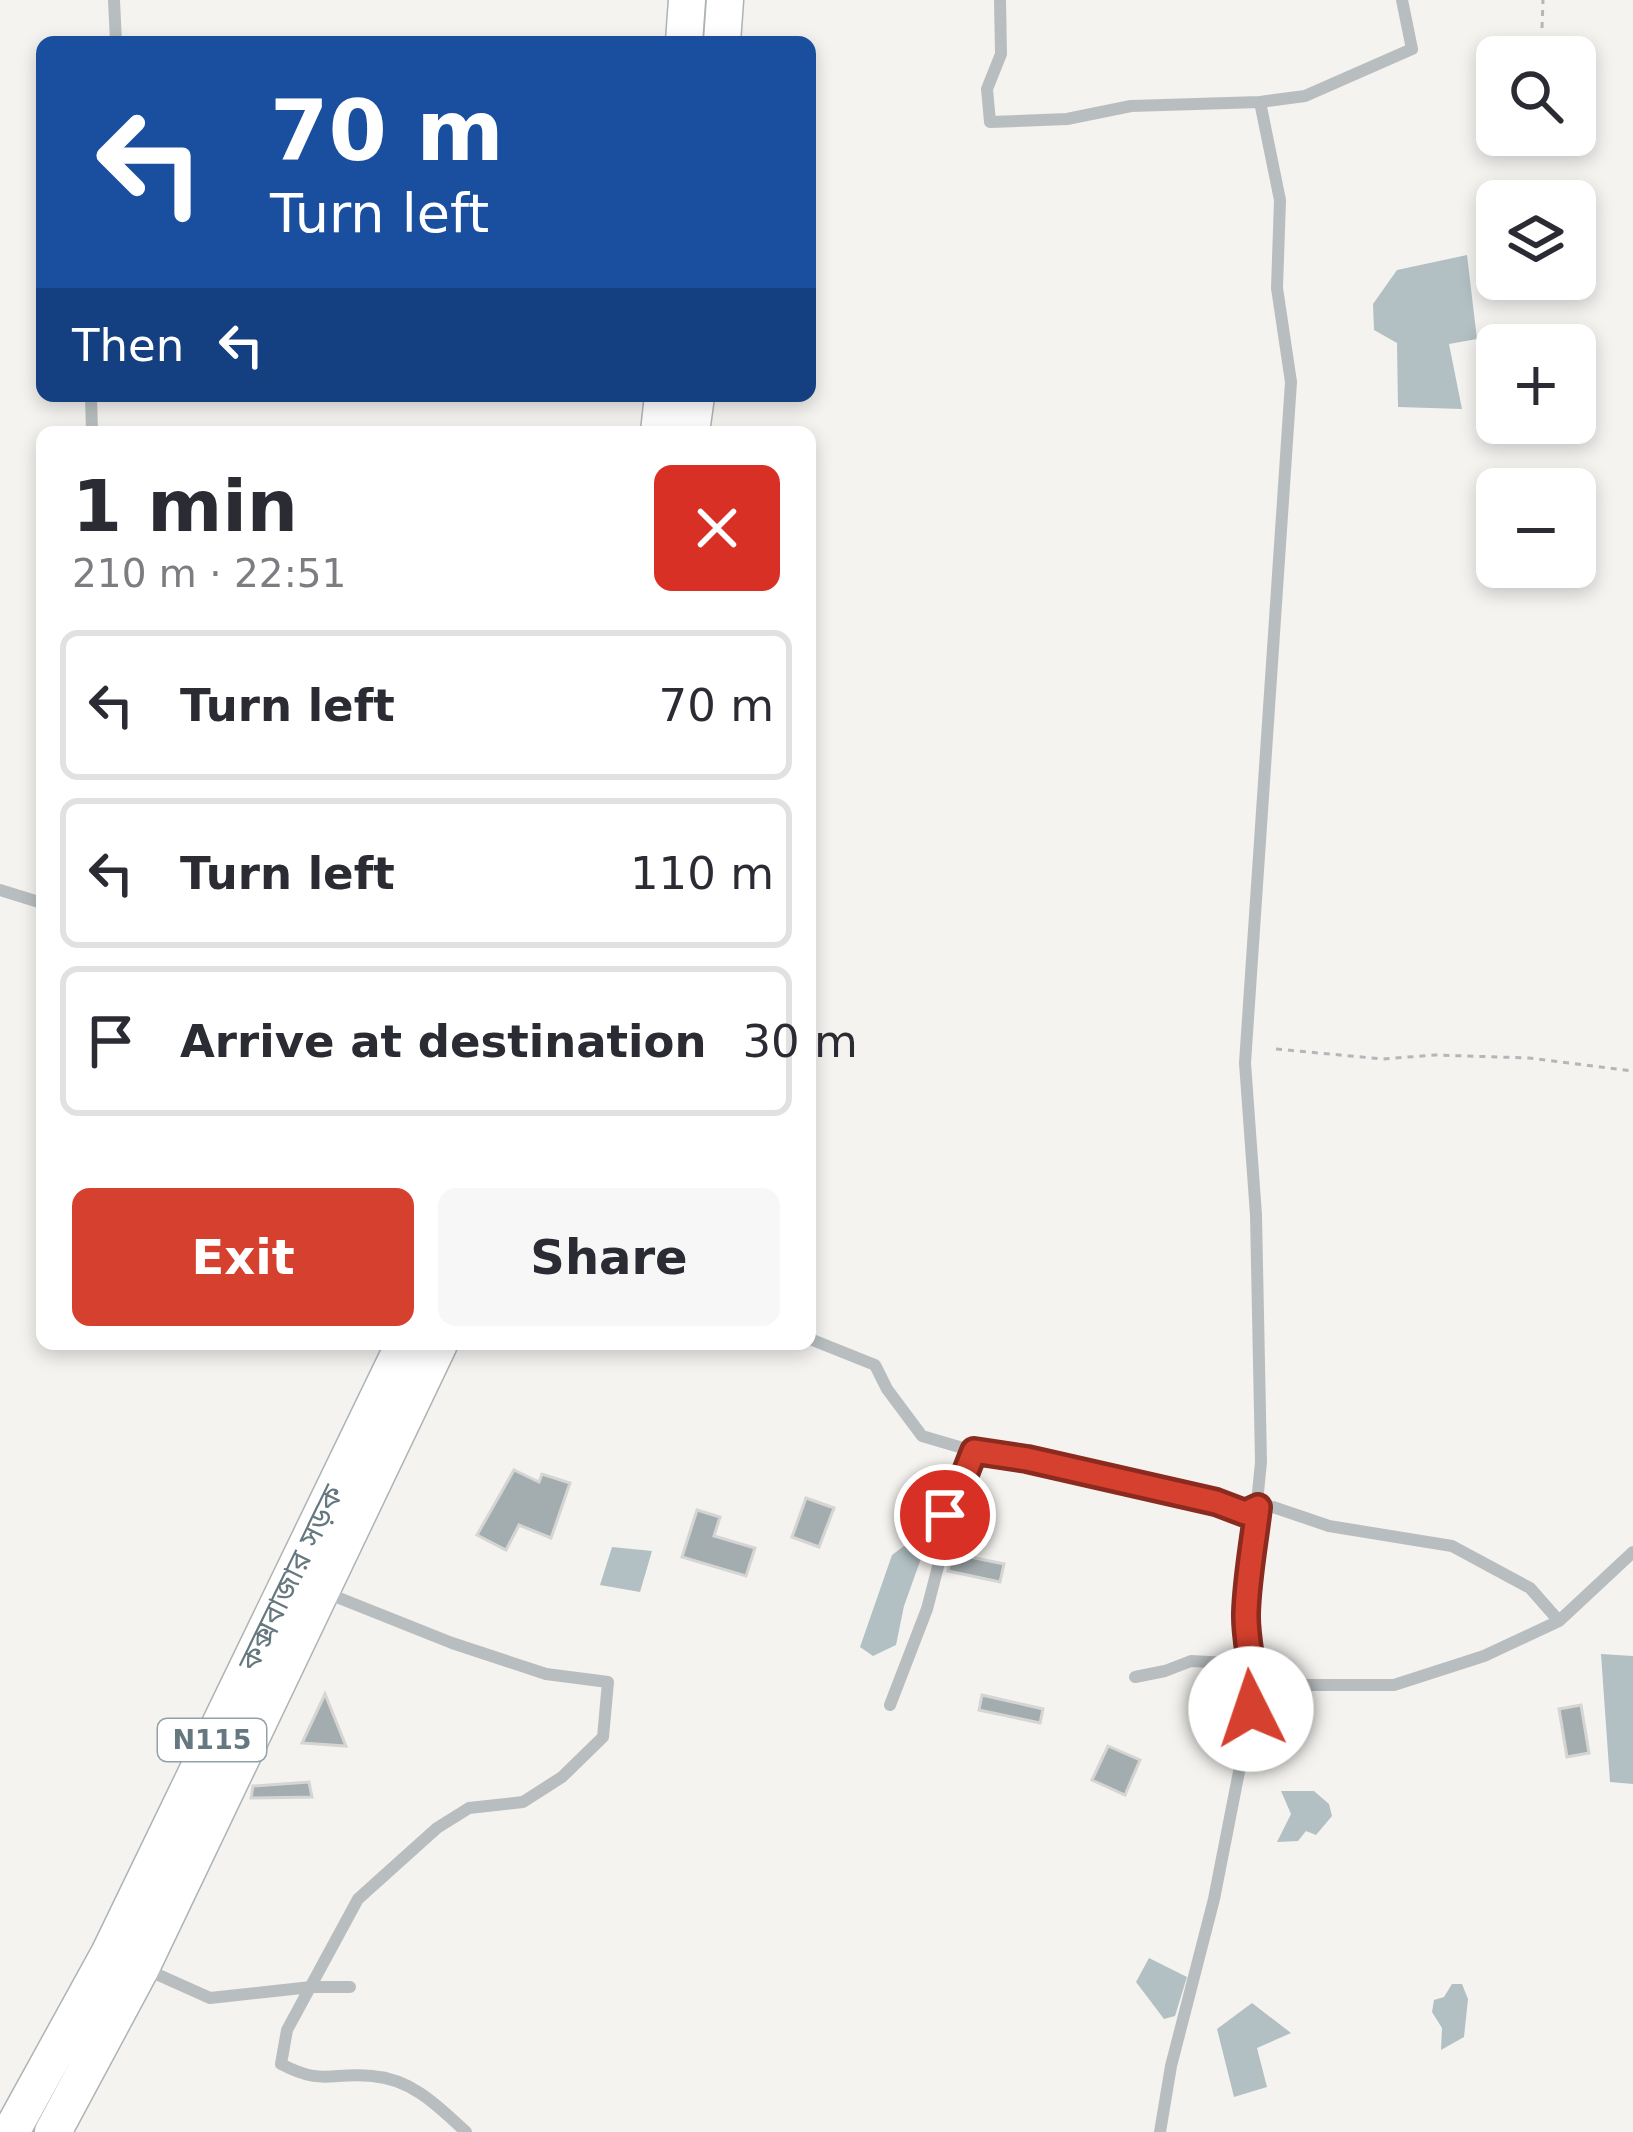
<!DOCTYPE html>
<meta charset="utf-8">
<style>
:root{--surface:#fff;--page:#f7f7f7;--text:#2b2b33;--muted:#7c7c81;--line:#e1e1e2;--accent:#d6402e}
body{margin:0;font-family:"DejaVu Sans","Noto Sans Bengali",sans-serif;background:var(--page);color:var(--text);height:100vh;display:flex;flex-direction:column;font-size:45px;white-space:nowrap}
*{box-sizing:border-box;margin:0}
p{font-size:39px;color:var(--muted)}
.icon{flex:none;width:66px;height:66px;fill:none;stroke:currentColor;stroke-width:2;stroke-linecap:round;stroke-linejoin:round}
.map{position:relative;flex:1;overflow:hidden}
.sheet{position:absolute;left:36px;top:426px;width:780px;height:924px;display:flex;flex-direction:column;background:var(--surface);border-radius:18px;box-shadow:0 6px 18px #0003}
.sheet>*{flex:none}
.guide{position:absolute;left:36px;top:36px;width:780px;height:366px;border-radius:18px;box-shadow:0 6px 18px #0003;background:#1a4fa0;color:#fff;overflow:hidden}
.buttons{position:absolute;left:1476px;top:36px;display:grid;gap:24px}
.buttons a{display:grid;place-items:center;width:120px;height:120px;border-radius:18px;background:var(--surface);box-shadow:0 6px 18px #0003;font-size:60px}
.pin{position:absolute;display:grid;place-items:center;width:102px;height:102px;color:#fff;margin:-51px;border:6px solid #fff;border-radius:50%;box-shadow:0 3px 12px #0007}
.me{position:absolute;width:132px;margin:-66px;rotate:356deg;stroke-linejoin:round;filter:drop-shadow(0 0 9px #0008)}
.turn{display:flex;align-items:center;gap:42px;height:252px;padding:0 36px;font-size:54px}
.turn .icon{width:156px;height:156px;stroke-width:2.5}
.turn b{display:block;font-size:84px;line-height:102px}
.then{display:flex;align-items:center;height:114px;padding:0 36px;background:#0003;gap:24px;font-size:45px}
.round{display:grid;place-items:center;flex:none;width:126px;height:126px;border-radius:18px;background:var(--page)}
.headline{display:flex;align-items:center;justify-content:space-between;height:204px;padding:0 36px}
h1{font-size:72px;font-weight:800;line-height:90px}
.action{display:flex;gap:24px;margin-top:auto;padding:24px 36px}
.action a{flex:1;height:138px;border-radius:18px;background:var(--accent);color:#fff;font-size:48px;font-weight:800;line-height:138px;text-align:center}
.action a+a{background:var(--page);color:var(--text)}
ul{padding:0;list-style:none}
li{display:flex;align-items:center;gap:36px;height:150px;margin:0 24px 18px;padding:0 12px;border:6px solid var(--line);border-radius:18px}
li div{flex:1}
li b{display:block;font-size:45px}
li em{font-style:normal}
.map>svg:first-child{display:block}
</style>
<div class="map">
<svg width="1633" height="2132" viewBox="0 0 1633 2132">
<rect width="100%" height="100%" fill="#f4f3f0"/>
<path fill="#b2c0c3" d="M1467,255L1477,339L1449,344L1462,409L1398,407L1397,343L1374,330L1373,304L1397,270Z
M904,1546L923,1553L904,1606L896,1645L873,1656L860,1647L892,1555Z
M612,1547L652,1551L640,1592L600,1585Z
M1601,1654L1633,1656V1784L1610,1782Z
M1281,1791H1314L1329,1804L1332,1816L1316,1835L1306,1831L1298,1841L1277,1842L1291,1814Z
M1149,1958L1187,1977L1175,2016L1164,2019L1136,1982Z
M1452,1984H1462L1468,1999L1464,2037L1441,2050L1442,2028L1432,2012L1434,2000L1444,1997Z
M1252,2003L1291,2033L1257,2048L1267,2087L1234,2097L1217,2029Z"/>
<path fill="#a3acaf" stroke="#d5d5d3" stroke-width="3" d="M514,1470L539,1482L542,1474L570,1483L551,1538L519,1525L506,1550L477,1535Z
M806,1498L834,1508L819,1547L792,1537Z
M697,1510L720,1517L714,1536L755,1548L746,1576L682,1557Z
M951,1553L1004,1564L1000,1582L948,1571Z
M325,1694L346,1746L302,1743Z
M982,1695L1043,1709L1040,1723L979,1710Z
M1581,1705L1589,1753L1567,1757L1559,1709Z
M1108,1746L1140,1760L1125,1795L1092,1780Z
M309,1782L312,1797L251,1798L253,1786Z"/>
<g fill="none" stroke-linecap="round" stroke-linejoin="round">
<defs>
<path id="highway" d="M684,42L687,0
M722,42L725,0
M659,432L663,396
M691,432L696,396
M11,2132L109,1954L404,1344
M53,2132L141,1968L439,1344"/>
</defs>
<use href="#highway" stroke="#aeb3b5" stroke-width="39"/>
<path stroke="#b3b7b9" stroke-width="3" stroke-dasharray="6 6" stroke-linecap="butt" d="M1542,28L1543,0
M1276,1049L1383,1059L1435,1055L1529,1058L1633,1071"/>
<path stroke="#b8bec0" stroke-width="12" d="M114,0L116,42
M1000,0L1001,54L987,89L990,122L1067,119L1131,106L1260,102L1280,200L1277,288L1291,382L1245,1063L1256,1215L1261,1462L1246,1613L1248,1664L1256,1685L1214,1899L1171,2066L1160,2132
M1260,102L1305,96L1412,49L1402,0
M91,396L92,432
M0,890L42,903
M810,1339L875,1365L887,1389L922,1436L973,1451L1027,1459L1216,1502L1245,1513L1273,1507L1329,1526L1452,1546L1530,1588L1559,1621
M324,1592L452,1643L546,1674L608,1682L603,1737L562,1777L523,1802L469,1808L437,1828L358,1899L287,2030L281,2064C323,2086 330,2072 372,2076C412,2079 438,2106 466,2132
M1135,1677L1165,1671L1191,1661L1248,1664
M1256,1685H1394L1484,1656L1559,1621L1633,1552
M890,1705L927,1609L940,1559L945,1515L954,1502L973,1451
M143,1968L210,1998L311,1987H350"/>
<use href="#highway" stroke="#fff" stroke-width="36"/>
</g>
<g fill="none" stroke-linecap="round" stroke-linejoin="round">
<defs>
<path id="route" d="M945,1515L954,1502L974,1451L1027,1459L1216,1502L1245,1513L1258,1507C1254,1542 1247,1578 1246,1613C1245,1647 1258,1677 1251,1709"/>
</defs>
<use href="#route" stroke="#8b2a1e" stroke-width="30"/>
<use href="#route" stroke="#d6402e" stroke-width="21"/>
</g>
<g text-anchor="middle" stroke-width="12" stroke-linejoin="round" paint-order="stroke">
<rect fill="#fff" stroke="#93a0a5" stroke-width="3" x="158" y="1719" width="108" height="42" rx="9"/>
<g font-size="27" font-weight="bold" fill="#65777f">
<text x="212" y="1749">N115</text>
</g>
<g font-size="30" fill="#65777f" stroke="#fff">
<text transform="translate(291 1578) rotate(-64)" y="10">কক্সবাজার সড়ক</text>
</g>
</g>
</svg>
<div class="buttons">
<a><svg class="icon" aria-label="search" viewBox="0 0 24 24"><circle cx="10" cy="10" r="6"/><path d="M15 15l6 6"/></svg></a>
<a><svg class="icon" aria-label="layers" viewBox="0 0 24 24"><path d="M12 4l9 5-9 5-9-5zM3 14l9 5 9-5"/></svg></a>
<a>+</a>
<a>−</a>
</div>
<div class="pin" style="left:945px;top:1515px;background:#d93025"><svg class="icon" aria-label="arrive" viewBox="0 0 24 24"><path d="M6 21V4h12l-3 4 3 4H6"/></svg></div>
<svg class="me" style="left:1251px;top:1709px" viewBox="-20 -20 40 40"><circle r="19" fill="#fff"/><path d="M0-13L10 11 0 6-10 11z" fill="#d6402e"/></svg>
<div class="guide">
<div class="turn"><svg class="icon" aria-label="left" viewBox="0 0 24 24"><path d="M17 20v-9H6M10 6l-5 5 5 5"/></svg><div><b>70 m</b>Turn left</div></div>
<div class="then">Then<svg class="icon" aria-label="left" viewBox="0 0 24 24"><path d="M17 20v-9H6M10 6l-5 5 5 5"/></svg></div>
</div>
<section class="sheet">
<div class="headline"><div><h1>1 min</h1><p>210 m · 22:51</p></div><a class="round" style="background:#d93025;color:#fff"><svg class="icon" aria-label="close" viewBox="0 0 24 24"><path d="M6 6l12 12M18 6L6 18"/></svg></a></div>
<ul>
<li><svg class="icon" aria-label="left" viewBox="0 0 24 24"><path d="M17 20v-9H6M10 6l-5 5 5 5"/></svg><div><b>Turn left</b></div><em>70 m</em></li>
<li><svg class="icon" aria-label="left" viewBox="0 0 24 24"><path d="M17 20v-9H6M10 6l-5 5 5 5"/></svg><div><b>Turn left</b></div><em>110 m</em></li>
<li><svg class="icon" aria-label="arrive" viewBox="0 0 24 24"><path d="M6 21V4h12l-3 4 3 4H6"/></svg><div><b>Arrive at destination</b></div><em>30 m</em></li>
</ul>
<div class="action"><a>Exit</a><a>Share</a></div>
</section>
</div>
